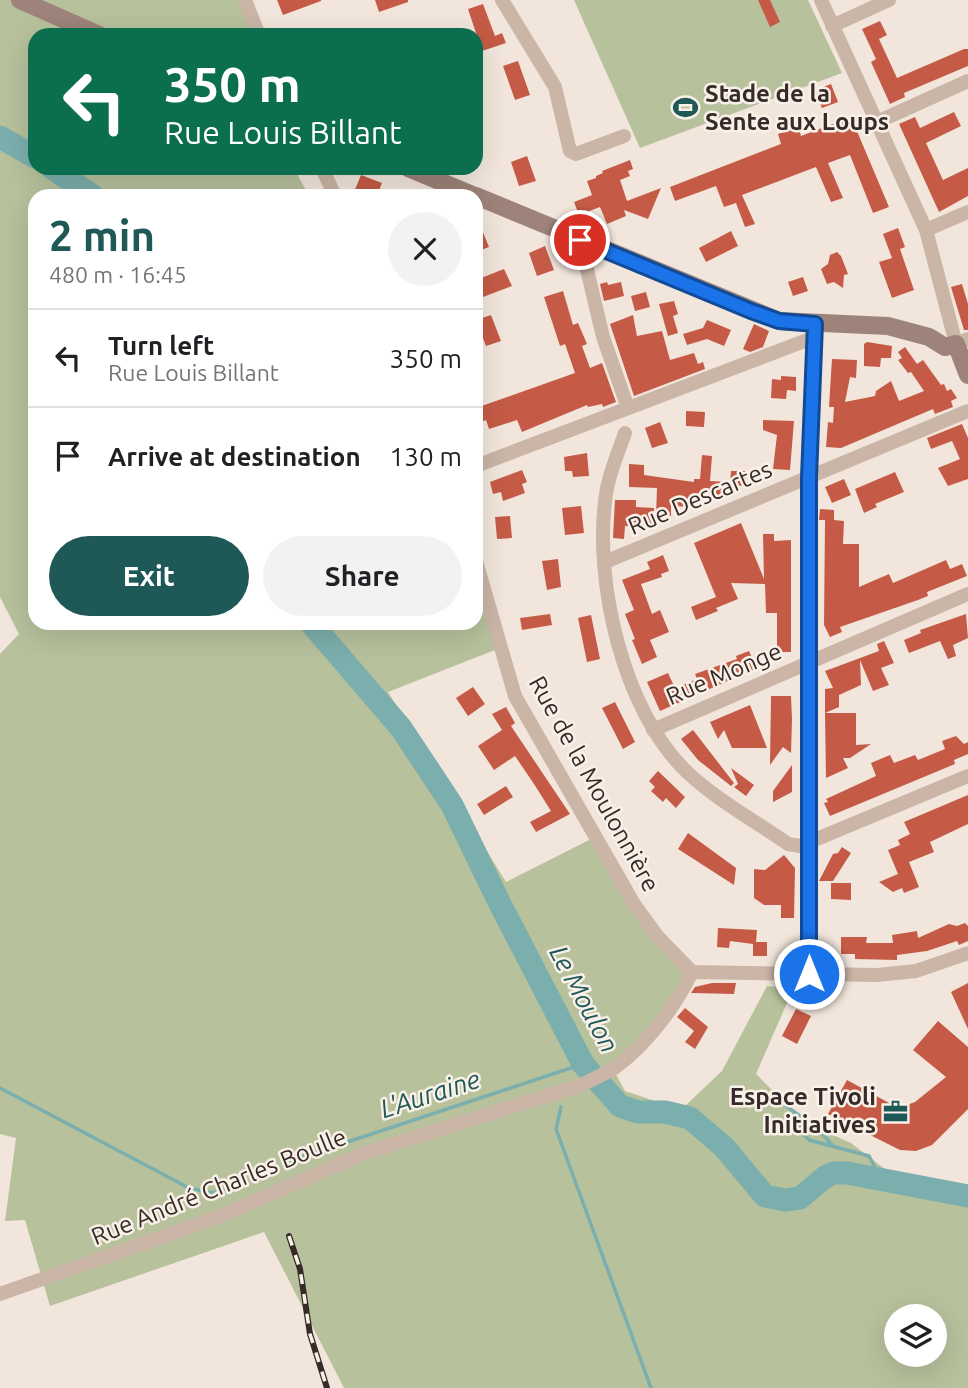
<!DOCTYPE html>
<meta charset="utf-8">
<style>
:root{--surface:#fff;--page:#f2f2f2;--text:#202124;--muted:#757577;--line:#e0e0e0;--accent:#1e5857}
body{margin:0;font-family:Ubuntu,sans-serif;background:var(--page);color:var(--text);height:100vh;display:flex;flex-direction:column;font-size:26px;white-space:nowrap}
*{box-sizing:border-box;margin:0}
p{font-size:23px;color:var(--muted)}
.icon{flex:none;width:38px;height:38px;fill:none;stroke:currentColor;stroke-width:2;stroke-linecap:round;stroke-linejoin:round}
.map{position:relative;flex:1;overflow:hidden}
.side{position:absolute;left:28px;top:189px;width:455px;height:441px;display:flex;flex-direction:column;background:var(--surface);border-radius:21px;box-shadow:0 7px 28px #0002}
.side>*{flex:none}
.top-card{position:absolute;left:28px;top:28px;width:455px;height:147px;border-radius:21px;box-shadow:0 7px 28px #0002;background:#0b6e4f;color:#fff;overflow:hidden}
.fabs{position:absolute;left:884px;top:1304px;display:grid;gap:14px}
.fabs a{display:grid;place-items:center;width:63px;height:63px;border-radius:50%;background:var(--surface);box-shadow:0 7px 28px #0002;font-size:35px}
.pin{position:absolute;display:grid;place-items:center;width:60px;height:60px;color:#fff;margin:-30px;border:4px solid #fff;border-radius:50%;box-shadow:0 2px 7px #0007}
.me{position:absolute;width:77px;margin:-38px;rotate:0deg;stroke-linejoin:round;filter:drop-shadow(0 0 5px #0008)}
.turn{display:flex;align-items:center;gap:24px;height:147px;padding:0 21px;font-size:32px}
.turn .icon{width:91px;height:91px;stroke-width:2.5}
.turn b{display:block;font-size:49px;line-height:60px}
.round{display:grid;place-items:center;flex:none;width:74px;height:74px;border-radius:37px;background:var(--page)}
.headline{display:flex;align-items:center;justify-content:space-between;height:119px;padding:0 21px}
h1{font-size:42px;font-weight:700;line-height:52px;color:var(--accent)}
.button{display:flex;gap:14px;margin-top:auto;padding:14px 21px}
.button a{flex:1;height:80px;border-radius:42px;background:var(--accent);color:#fff;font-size:28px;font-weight:700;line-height:80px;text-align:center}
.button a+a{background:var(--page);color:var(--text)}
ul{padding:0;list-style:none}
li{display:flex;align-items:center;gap:21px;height:98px;padding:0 21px;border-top:2px solid var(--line)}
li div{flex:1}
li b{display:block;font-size:26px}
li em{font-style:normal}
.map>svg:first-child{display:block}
</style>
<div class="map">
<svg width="968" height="1388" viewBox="0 0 968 1388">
<rect width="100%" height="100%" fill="#f2e6dc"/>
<path fill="#b7c19c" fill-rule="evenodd" d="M0,0H243L253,35H35V168H294L309,196H35V623H476V561L500,648L388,692L506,882L595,837L634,904L692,972L684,989L613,1069L625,1091L658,1102L685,1106L722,1071L767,986L793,989L756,1074L797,1115L817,1123L831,1134L851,1143L886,1170L940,1181L968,1191V1388H344L264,1232L50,1306L25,1220L5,1221L16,1138L0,1134V654L19,634L0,597ZM896,1316H934V1354H896Z
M574,0H808L842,73L640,148Z"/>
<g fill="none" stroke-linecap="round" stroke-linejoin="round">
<path stroke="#7bafad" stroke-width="3.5" d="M0,1088L189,1188L213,1193L232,1186
M775,1098L818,1129L832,1145
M561,1107L556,1129L651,1388
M797,1115L801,1132L809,1140L869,1156L881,1179
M290,1161L583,1064"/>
<path stroke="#7bafad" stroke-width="23" d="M0,137L35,157
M52,168L93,196
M311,623L401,728L452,805L498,900L583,1064L620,1106L638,1112H665L690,1118L724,1147L765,1196L785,1200L800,1198L825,1177L834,1173H847L968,1196"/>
</g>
<path fill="#c55b46" d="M277,0H321V1L283,15Z
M375,0H408V2L379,12Z
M758,0H770L780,22L770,27Z
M483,4L495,36L502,33L506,43L476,53V43L479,42L468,9Z
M880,21L887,35L879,39L897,78L964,49H968V66L904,93L905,97L890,104L871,62L876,59L862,29Z
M518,61L530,95L515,100L503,66Z
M831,84L838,102L822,108L815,90Z
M954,112L961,126L926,143L943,180L968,168V196L939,212L899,124L915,117L920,128Z
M851,117L889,207L873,213L850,155L828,163L843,198L831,202L816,167L742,195L755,224L745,227L736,203L724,207L716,186L675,201L670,187L781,144L778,134L795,128L799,129L801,136Z
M527,156L536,181L519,186L511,162Z
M630,160L633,169L628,171L630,176L620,180L627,201L661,188L648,219L624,210L626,216L607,224L600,207L579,215L574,202L592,195L587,181L596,178V176L603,173L602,171Z
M361,175L382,183L377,196L354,192Z
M476,215L489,247L476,252Z
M898,228L905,247L900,249L914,290L892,298L879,262L892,258L883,234Z
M731,231L738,246L706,262L699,248Z
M545,246L554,270L537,276L529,253Z
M837,252L841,256L848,274L844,275L843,288L834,282L827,284L821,269L828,264L830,255Z
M504,269L512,286L483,297L476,280Z
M803,277L808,291L793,296L788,282Z
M607,282L608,285L621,282L624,296L604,301L600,284Z
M962,284L968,304V330H964L951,287Z
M563,291L573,325L578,323L587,344L582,346L590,368L602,363L616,402L603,407L602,404L588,407L587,405L522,432L517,420L489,429L486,420L476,424V408L575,373L565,344L560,346L544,297Z
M646,292L650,307L635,311L631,296Z
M674,301L678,314L673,316L678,333L668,336L659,304Z
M491,315L501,341L486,346L476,320Z
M633,315L637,336L662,331L670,360L694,353L698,364L703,362L705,369L634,396L610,324Z
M707,320L731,330L724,346L707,339L687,345L683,334L703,328Z
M754,324L769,331L763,347L750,352L743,349Z
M867,342L892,346L891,358H881L880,367L864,366V344Z
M905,347L917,364L923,360L941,385L944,384L947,391L951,389L957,398L951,401L953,407L935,414L933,409L841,448L826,447L828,422L833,423L834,407H829L832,359L857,360L856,378L850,377L845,402L875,396L876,391L891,381L899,401L924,391L911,372L908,373L898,360L902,358L898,352Z
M781,376L796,377V391L787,390L786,399L771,398L772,379L781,380Z
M686,411L705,412L704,427L686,426Z
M763,420L794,421L790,470L773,469L777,435L763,430Z
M660,422L668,443L652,448L645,428Z
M962,424L968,438V479L948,486L938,468L960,459L952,441L931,449L927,438Z
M587,453L589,476L573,477L572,471H565L564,457Z
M702,455L712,456L710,481L727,482L726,496L697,494L696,507L671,506V516L656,515L657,488L629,487V464L644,465V475L694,482V479H700Z
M522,470L527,482L522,484L525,493L503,501L501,492L493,494L490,482Z
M731,471H746L745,486L730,485Z
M895,472L904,492L875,504L877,507L864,513L855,489Z
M844,479L851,495L832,503L825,487Z
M615,500H636V507L654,508L653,528L625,526L624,539L613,538Z
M581,506L584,533L565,535L562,508Z
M820,509L834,510V520L844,521L843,544H859V587L889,574L893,583L946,560L950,569L962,564L967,576L927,592L928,596L918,600L840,627L842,632L830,637L824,625L825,520H819Z
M510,516L512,538L497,539L495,517Z
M741,523L764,579L763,534H774V541L791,540V652H777V613H766L765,584L731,583L738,599L716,608L718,611L696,620L691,607L716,597L694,543Z
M663,555L669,571L661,574L662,577L641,584L652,614L660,610L669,632L650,640L657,657L642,664L632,640L635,639L625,614L634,610L622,580L650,569L647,562Z
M558,559L561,587L547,590L542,561Z
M550,614L552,625L522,630L520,618Z
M966,614L968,638L953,645L956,656L948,659L940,641L909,653L904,640L921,633L920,630Z
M591,615L600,659L587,662L578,618Z
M884,641L894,663L881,668L889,685L873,691L860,660L861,685L839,695V707L825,713V689L833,688L825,671L879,651L877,644Z
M749,651L757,668L660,711L647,682L668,673L675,688L697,679L695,674L737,659L736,656Z
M473,687L485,704L468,716L456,698Z
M771,696H791L792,720L791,753L783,747L770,765Z
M615,702L635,742L623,749L602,708Z
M750,705L767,748H732L724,730L718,739L710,722Z
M506,707L515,723L511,726L570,814L536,832L530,822L551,811L534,784L515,756L494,770L478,746L502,730L492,714Z
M825,713H856V745L871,744L850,758H843L848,768L826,778Z
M693,730L734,783L731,786L698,760L681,739Z
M956,736L964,744L968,742V754L954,760L955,764L830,816L824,803L828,802L826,799L876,776L871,763L890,755L894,763L915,755L918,760L945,749L942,741Z
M792,765V792L773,802V791Z
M731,768L754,785L746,796L734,787L738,784Z
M658,771L685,797L676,808L666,798L663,802L651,791L655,787L649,781Z
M506,786L513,797L484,815L477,804Z
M968,795V824L930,842L934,852L909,862L919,887L904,893L902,888L893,892L879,882L898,874L888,850L900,845L898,840L910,834L904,822Z
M688,833L736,868L734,885L678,849Z
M842,847L851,853L833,881H819L833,854L838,853Z
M784,855L795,868L794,918H781V905H764L754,898V869L765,870Z
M831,883H851V900L831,899Z
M965,923L968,926V941L959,945L957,941L927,951L897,955V960L855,959V954H841V937H867L866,943H893L892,935L917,931L918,938L949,924L957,926Z
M718,928L757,930L756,942H767V956H753V944L730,941L729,948L717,947Z
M712,983H736L734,994L691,993L695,987Z
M968,983V1029L951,992Z
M685,1008L708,1027L695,1049L685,1042L694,1031L677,1017Z
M796,1009L811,1016L797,1044L782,1036Z
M938,1021L968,1047V1109L932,1145L916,1151L900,1150L828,1114L847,1080L891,1104L893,1100L904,1106L915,1102L946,1077L913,1050Z"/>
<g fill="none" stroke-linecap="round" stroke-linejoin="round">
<path stroke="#cab5a7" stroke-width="14" d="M245,0L259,35
M502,0L555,87L570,151L576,154L624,136
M821,0L926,230L956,344L968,339
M832,26L889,0
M877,122L968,81
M322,168L335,196
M926,230L968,212
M580,240L603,337L628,408
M625,433C618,453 609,473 606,494C593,580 623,712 688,773C717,800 755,821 788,844L800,846L968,776
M476,466L815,337
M476,561L515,696L634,904L658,937L692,972
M605,562L968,411
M653,730L968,594
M692,972L877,975L916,971L968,953
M809,974V477L815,324
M0,1294L218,1217L365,1153L581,1085C593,1079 605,1074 616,1067C647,1044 675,1007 692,972"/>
<path stroke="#9d8379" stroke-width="18" d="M20,0L99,35
M408,168L475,196
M476,196L779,321L888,326L929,337L945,347L956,344L968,375"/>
<defs>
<path id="rail" d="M289,1236L300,1269L310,1334L327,1388"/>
</defs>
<use href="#rail" stroke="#362b28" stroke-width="6"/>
<use href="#rail" stroke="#f9f0e8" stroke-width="3.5" stroke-dasharray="10" stroke-linecap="butt"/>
</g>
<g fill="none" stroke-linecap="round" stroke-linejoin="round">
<defs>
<path id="route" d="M580,240L751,311L779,321L815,324L809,477V974"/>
</defs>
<use href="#route" stroke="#114b97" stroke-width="18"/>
<use href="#route" stroke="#1a73e8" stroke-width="12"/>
</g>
<defs>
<symbol id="stadium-bare" viewBox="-9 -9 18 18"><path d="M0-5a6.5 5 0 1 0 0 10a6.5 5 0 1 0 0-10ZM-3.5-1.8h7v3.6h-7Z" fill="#1e5857" stroke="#f9f0e8" stroke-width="2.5" paint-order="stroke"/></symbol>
<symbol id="office-bare" viewBox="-9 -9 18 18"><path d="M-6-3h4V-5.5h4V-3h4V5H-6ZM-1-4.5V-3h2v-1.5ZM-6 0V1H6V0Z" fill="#1e5857" stroke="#f9f0e8" stroke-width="2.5" paint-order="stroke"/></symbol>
</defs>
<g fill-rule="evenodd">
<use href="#stadium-bare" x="668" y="90" width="35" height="35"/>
<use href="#office-bare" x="878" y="1094" width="35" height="35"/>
</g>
<g text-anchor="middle" stroke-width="5" stroke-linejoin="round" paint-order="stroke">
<g font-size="24" font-weight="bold" fill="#362b28" stroke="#f9f0e8" text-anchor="start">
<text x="705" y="102">Stade de la<tspan x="705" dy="28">Sente aux Loups</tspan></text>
<text x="876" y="1105" text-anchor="end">Espace Tivoli<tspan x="876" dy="28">Initiatives</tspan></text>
</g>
<g font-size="24" fill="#362b28" stroke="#f9f0e8">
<text transform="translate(700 498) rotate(-23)" y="8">Rue Descartes</text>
<text transform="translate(724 674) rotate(-23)" y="8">Rue Monge</text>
<text transform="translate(594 784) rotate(61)" y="8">Rue de la Moulonnière</text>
<text transform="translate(219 1187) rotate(-22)" y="8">Rue André Charles Boulle</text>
</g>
<g font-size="26" font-style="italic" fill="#1e5857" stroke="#f9f0e8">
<text transform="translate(584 999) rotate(62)" y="9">Le Moulon</text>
<text transform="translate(430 1094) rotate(-18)" y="9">L'Auraine</text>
</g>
</g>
</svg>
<div class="fabs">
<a><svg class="icon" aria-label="layers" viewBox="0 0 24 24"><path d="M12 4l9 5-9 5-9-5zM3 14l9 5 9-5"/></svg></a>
</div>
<div class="pin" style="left:580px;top:240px;background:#d93025"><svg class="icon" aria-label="arrive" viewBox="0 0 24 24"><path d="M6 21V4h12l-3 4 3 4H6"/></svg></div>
<svg class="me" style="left:809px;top:974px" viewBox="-20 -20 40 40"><circle r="17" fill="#1a73e8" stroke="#fff" stroke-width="3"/><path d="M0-11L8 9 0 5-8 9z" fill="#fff"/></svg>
<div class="top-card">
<div class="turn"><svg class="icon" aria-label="left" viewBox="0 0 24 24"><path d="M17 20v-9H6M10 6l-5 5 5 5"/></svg><div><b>350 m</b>Rue Louis Billant</div></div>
</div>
<section class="side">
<div class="headline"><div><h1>2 min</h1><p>480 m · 16:45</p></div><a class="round"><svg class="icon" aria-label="close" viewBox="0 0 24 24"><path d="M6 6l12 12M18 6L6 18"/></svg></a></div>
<ul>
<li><svg class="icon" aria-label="left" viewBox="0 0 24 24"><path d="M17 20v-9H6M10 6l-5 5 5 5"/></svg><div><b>Turn left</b><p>Rue Louis Billant</p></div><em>350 m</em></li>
<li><svg class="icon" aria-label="arrive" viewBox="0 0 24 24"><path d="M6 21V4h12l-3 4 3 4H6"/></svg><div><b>Arrive at destination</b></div><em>130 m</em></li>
</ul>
<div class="button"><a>Exit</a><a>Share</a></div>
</section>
</div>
